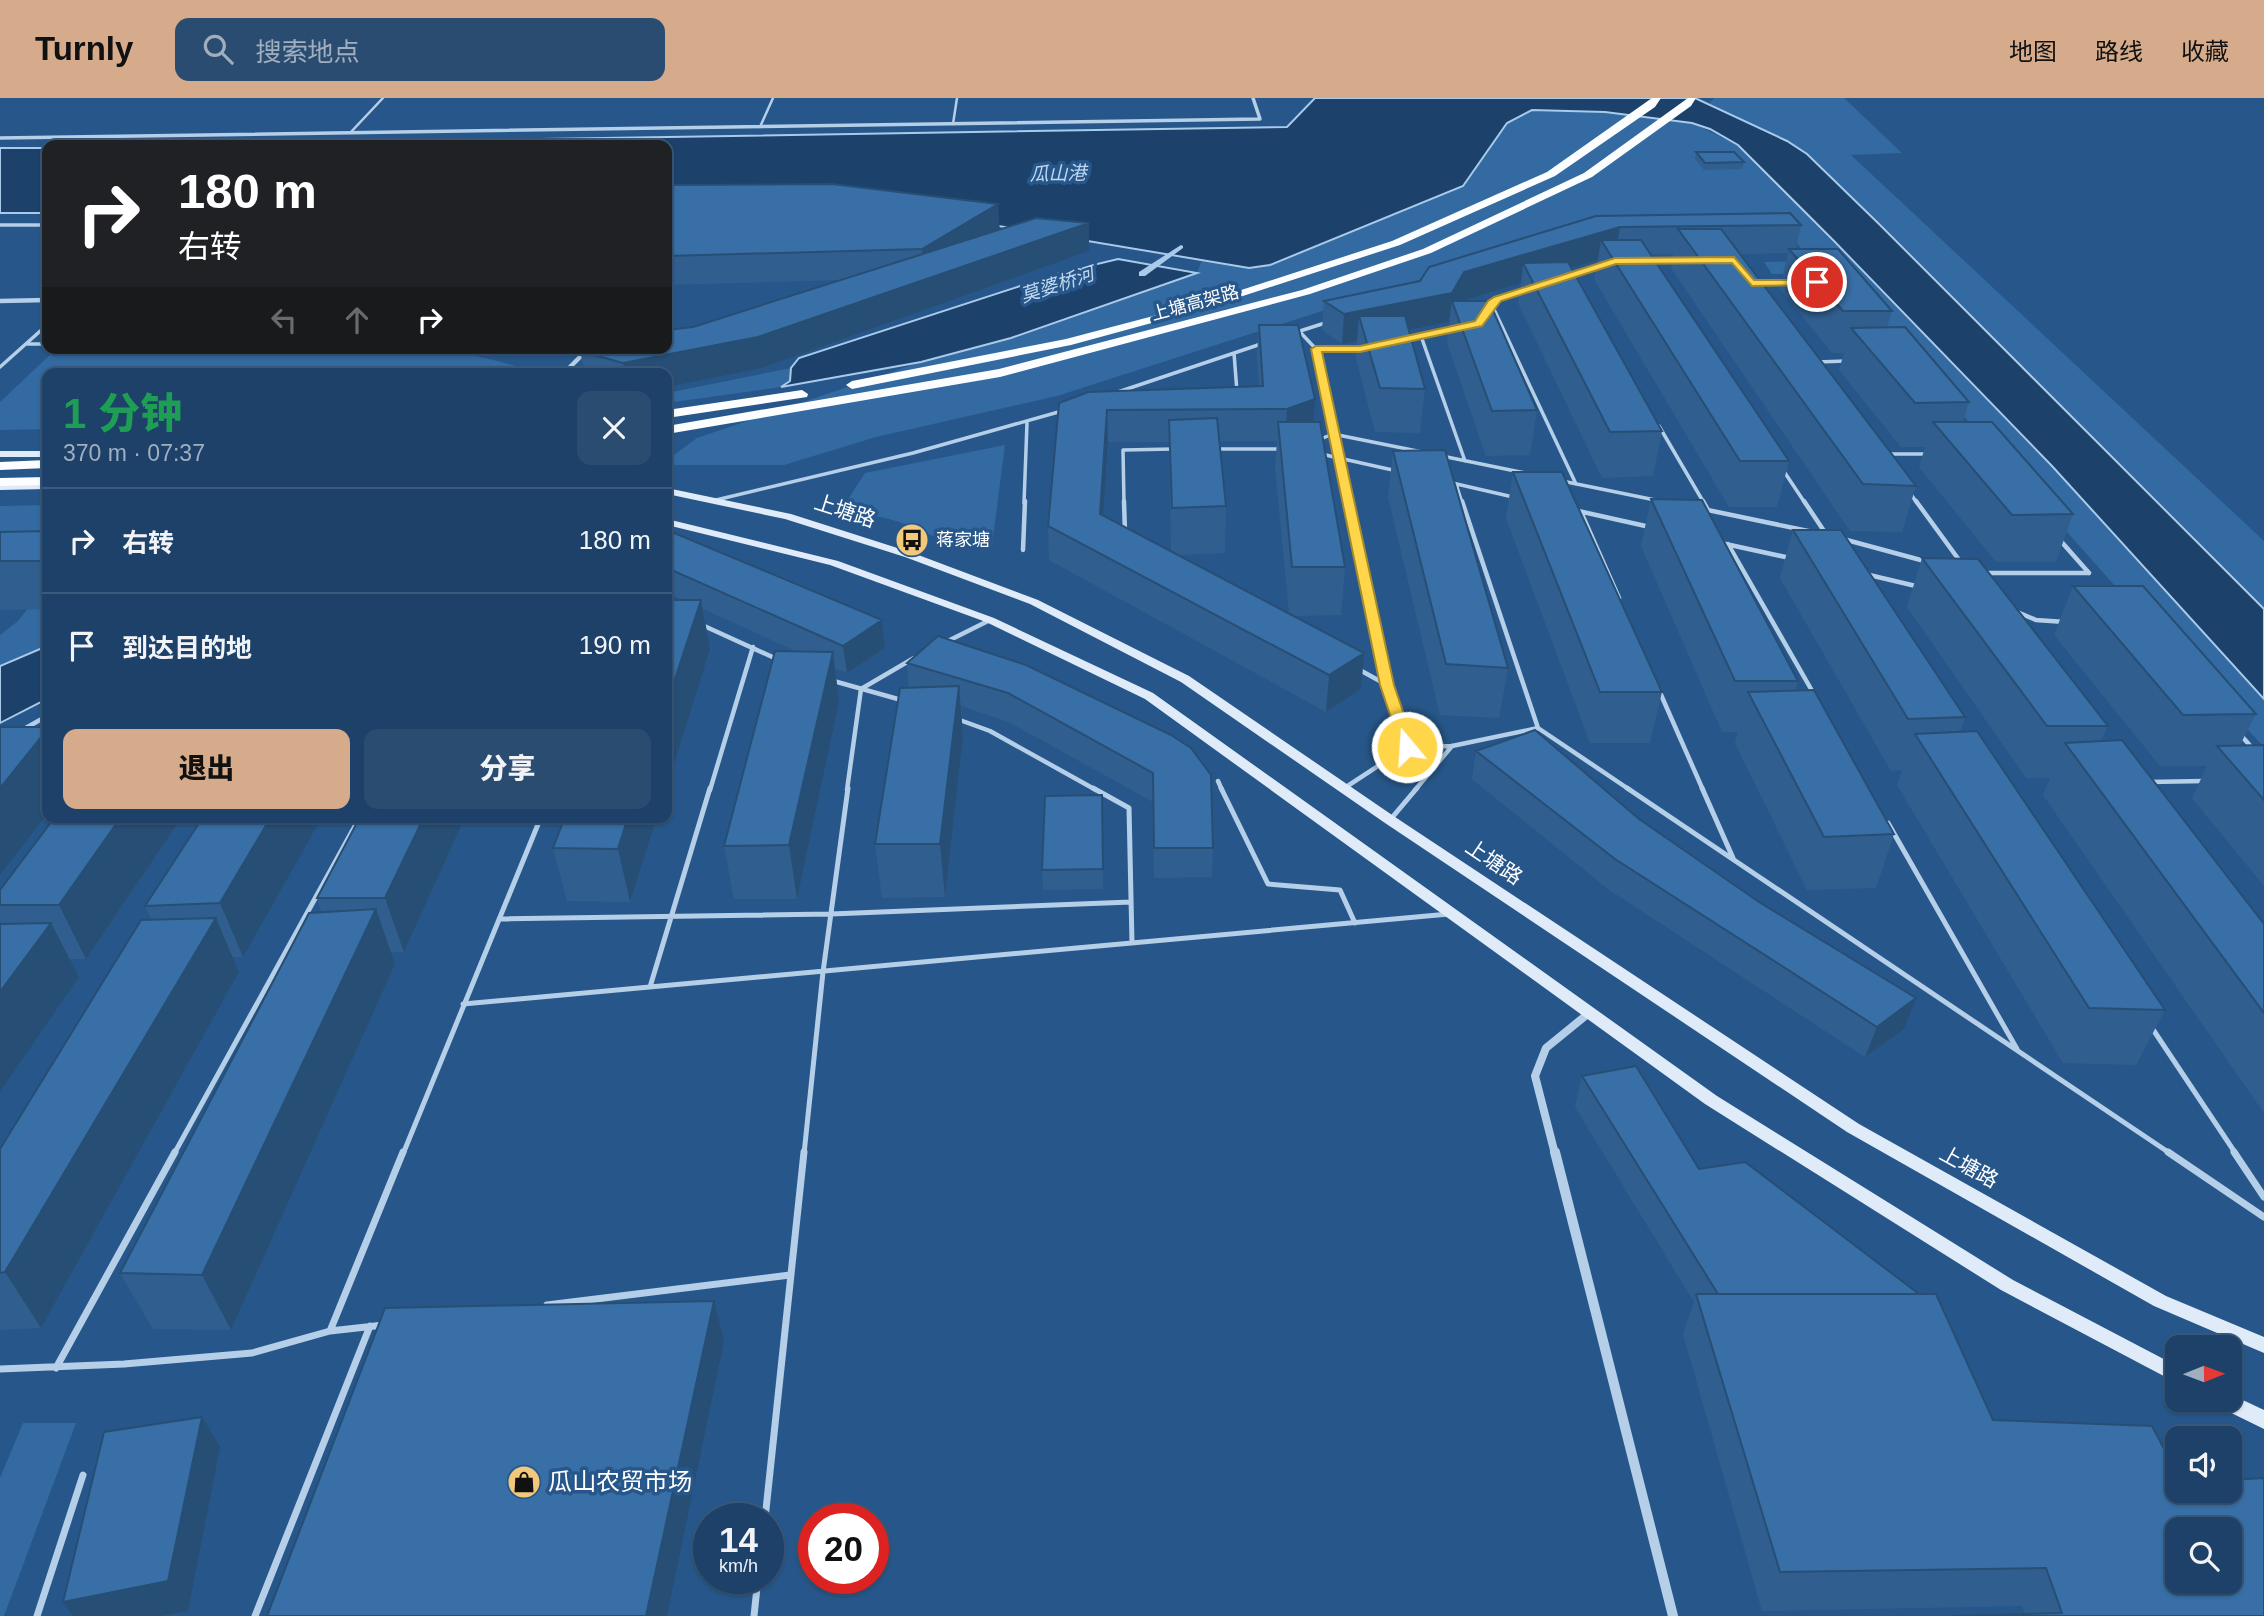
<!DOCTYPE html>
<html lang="zh">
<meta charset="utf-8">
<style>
:root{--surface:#1d4168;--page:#2a4c71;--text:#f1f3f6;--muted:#a0afc0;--line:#3b5a7c;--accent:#d6ab8b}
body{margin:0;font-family:Helvetica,"Noto Sans SC",sans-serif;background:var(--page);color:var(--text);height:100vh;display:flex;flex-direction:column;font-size:26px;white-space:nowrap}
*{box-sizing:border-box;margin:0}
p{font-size:23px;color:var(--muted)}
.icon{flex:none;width:38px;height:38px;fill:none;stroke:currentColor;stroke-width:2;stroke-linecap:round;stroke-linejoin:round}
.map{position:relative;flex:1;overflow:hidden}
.details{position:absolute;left:42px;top:270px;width:630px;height:455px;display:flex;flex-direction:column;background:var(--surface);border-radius:14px;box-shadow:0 2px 5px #0004,0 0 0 2px var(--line)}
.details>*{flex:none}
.hud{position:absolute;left:42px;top:42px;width:630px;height:214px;border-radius:14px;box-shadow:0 2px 5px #0004,0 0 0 2px var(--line);background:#202124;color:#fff;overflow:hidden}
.needle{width:46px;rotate:89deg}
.buttons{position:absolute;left:2165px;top:1237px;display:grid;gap:14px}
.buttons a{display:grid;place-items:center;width:77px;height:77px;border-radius:14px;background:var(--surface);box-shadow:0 2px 5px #0004,0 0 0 2px var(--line);font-size:35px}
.speed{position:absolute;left:693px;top:1405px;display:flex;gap:14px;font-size:35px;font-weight:700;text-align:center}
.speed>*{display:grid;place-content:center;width:91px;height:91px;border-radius:50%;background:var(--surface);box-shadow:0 2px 5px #0004,0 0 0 2px var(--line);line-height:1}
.speed small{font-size:18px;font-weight:400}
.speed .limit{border:10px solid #d22;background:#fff;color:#111}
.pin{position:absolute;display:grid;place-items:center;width:60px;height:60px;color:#fff;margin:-30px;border:4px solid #fff;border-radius:50%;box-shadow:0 2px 7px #0007}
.me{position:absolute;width:77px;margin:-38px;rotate:342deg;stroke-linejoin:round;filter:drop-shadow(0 0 5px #0008)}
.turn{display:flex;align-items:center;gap:24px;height:147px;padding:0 21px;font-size:32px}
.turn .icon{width:91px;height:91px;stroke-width:2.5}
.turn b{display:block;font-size:49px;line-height:60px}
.lanes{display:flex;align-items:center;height:66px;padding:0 21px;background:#0003;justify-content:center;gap:35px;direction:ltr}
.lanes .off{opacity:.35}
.round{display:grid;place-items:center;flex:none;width:74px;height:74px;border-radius:14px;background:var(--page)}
.head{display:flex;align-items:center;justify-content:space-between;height:119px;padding:0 21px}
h1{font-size:42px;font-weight:800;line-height:52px;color:#1e9e55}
.action{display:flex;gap:14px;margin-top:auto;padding:14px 21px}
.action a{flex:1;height:80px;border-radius:14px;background:var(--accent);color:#111;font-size:28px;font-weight:800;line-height:80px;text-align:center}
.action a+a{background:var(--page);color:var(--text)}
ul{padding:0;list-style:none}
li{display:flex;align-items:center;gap:21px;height:105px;padding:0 21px;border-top:2px solid var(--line)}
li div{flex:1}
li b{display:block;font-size:26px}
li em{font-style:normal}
header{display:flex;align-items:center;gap:42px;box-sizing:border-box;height:98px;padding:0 35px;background:var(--accent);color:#111}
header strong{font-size:33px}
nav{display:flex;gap:38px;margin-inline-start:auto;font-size:24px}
.search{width:490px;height:63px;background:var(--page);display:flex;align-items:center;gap:18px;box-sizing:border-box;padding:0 24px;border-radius:14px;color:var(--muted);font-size:26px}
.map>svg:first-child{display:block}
</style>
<header>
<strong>Turnly</strong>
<div class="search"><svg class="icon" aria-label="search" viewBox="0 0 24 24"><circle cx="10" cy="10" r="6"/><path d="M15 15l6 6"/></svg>搜索地点</div>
<nav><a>地图</a><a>路线</a><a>收藏</a></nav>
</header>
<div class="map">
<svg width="2264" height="1518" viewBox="0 0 2264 1518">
<rect width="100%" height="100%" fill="#27578a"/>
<path fill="#326aa1" d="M1714,0H1844L1902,55L1851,57L2264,443V518L1807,56L1787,43L1709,6Z
M1532,12L1605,14L1692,25L1738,47L2052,368L2264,601V649L2132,507L1837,176H1772L1764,164L1813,163L1787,135L1553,139L1057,298L876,339L784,367H667V362L697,340L921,264L1011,240L1197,175L1202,162L1249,170L1463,88L1507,25Z
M235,250C335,250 440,238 535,275H47V331L0,332V304L52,255Z
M791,270L790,283L781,289L667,305V295Z
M1005,347L992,447C944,453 931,432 889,421C874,417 857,415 841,412L865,375Z
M47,407V471L0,466V408Z
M47,487V548L0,568V537L18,523Z
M23,1325H76L4,1518H0V1380Z"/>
<path fill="#1c416a" stroke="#a9caea" stroke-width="2" d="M1315,0H1695L1787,43L1807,56L1879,126L2264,511V601L2052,368L1833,142L1738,47L1710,31L1692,25L1605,14L1532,12L1507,25L1463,88L1270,167L1249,170L909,113L667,107V47H171L1287,29Z
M0,50H47V115H0Z
M1118,161L1197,175L1011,240L921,264L781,289L790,283L791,270L799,260L1060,175Z
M47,548V601L0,625V568Z"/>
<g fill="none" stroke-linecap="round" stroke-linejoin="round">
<path fill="#a9caea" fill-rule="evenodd" d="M1181,147L1183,148V150L1145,178H1139V174Z"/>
<path stroke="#b5cfe9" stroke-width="2.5" d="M953,26L957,0
M760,29L773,0
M350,35L383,0
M1648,163L1677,162
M1570,178L1600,168"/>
<path stroke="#b5cfe9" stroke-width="3.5" d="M1570,178L1573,177
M1757,185H1786
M1491,205L1576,386
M1487,211L1497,201L1524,193
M1299,233L1316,251L1333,336L1422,354
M1297,234L1328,224
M1421,238L1465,363
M1406,241L1454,231
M26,246H47
M1316,251H1362
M1234,255L1237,294
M1817,264L1846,263
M0,269L47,227
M1118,294L1261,246
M1659,328L1704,405
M1318,342L1333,336L1348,405
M1215,351H1282
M1321,356L1397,373
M1887,356H1930
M1442,358L1525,375
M1783,372L1805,405
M1562,383L1655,402
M1448,384L1513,399
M1456,386L1462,405
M1910,395L1917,405
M716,402L913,355L1062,313
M1024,405L1027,325
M1124,405L1123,352L1173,351"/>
<path stroke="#b5cfe9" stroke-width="4.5" d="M1124,403L1125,435
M1347,403L1387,587
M1462,403L1538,630
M1703,403L1708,412
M1804,403L1826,436
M1916,403L1962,466
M1703,411L1813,434
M1574,412L1650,429
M1581,414L1619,500
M1843,441L1928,464
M2059,441L2089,475
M1721,445L1790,460
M1728,446L1815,598
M1023,452L1025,403
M1984,475H2089
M1865,476L1920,489
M2017,514L2036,522L2065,524
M702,527L779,562
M944,545L990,522
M1358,571L1387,587L1407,649L1452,648L1538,630L1630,692
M830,582L905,603
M1658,590L1703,692
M957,621L990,633L1096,692
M24,631L47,618
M2239,635L2253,651
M1218,683L1222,692
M2148,684L2205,683
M1346,689L1407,649
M710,692L753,549
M847,692L861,591L914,560
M1415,692L1452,648"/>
<path stroke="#b5cfe9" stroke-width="5" d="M1093,690L1129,710L1132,845
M1221,690L1268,786L1340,792L1355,825
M1627,690L2171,1056
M1702,690L1733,760
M1390,722L1417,690
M1888,725L2017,951
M499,821L831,816L1131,804
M650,889L710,690
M463,906L1449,816
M2150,927L2236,1056
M174,1056L360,719
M403,1056L541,719
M804,1056L823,874L848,690"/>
<path stroke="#b5cfe9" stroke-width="7" d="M2168,1054L2264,1119
M2234,1054L2264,1099
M547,1207L790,1177
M330,1233L403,1054
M56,1270L175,1054
M0,1271L124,1266L252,1255L330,1233L384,1227
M765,1421L804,1054
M37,1518L83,1377
M255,1518L370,1228
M754,1518L758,1480"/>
<path stroke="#b5cfe9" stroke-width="3.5" d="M0,40L1260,21L1253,0
M0,127H47"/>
<path stroke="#b5cfe9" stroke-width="4.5" d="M0,203L47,202
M564,275L589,250"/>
<path stroke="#b5cfe9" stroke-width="8" d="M1555,1056L1535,978L1546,950L1589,915"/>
<path stroke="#b5cfe9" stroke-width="10" d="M1555,1054L1673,1518"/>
<path fill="#dfebf8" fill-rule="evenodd" d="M0,353H47V359H0Z
M47,385V391L0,392V386Z
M667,390L791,416L913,455L1038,502L1189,578L1395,719L1859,1026L2166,1198L2264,1239V1255L2154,1208L1847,1034L1385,725L1181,584L1030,506L905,459L785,421L667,396Z
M667,421L838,463L994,520L1153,595L1717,998L2013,1182L2177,1268V1285L2001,1192L1705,1006L1145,601L986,524L830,467L667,427Z
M2230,1296L2264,1312V1331L2217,1308L2214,1302H2230Z"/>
<path fill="#fcfdfe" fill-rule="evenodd" d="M1652,0H1661L1655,9L1555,78L1400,147L1203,211L1071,247L852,291L846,287L852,283L1066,241L1195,207L1392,143L1547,74Z
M1688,0H1696L1691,8L1592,79L1431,155L1310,196L1000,279L667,336V328L999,271L1302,192L1423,151L1584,75Z
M802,292L808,296L807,299L667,320V312Z
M47,362V370L0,372V364Z
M47,379V387L0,388V380Z"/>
</g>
<path fill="#305f8f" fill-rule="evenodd" d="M1696,54L1744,64L1742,71L1704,72L1695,61Z
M667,87L1000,131L1089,125V153L762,270L667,275H585L580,253L693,229L841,182L667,187Z
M1596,118L1801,127L1796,151L1892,213L1887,229L1969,304L1963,324L2073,416L2056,464H1996L1919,369L1925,349H1901L1839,272L1844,255H1832L1780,191L1788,155L1739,156L1916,388L1902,434L1850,433L1671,170L1673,156H1650L1789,363L1777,409H1729L1594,181L1598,162L1572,169L1662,333L1653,378L1602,380L1518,205L1521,185L1461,203L1537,312L1530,357L1486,358L1447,245L1450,223L1449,224L1409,233L1425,291L1420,335L1375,334L1356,260L1357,243L1342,246L1322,232L1324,203L1420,183Z
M1259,227L1313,324L1345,469L1341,517L1293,518L1364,555L1361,591L1326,614L1049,462L1048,428L1059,305L1259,288L1257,258ZM1220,343H1277L1275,369L1289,515L1177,457L1225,455L1226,408ZM1108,344H1169L1171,453L1103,418Z
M1393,353L1508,570L1499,620L1440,617L1388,399Z
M1513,374L1662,594L1650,645H1590L1506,420Z
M1651,401L1798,583L1795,593L1894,736L1876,790L1807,792L1735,645L1738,634H1722L1641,448Z
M667,432L882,522L885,550L847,575L835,570L839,604L797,801H734L724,748L798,554L703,511L710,551L667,689V502H683L667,495Z
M1793,432L1965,619L1960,634L2165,912L2136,967L2063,965L1897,687L1902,672L1891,673L1780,480Z
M47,433V511L0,512V434Z
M1922,460L2108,628L2101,643L2264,826V1015L2043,697L2050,680H2026L1907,509Z
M2073,488L2256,616L2240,647H2264V788L2192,700L2207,668H2160L2054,537Z
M907,565L1171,637L1213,750L1212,779L1154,780L1153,704L1009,624L961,608L963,639L945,799L882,800L875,746L909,590Z
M1476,653L1639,721L1904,931L1865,959L1608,791L1472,681Z
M1102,697L1103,791L1043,792L1042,772Z
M55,719H182L86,861H69L79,879L0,994V792Z
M203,719L243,859H233L239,874L41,1230L0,1232V1051L152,822L145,808Z
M360,719H465L404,854H391L395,866L231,1232L153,1231L120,1175L322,815L317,800Z
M657,719L630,804L567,803L553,750Z
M1582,978L1699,1071L1993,1322L2177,1393L2264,1518L2025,1516L2022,1508L1762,1513L1683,1236L1694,1204L1575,1009Z"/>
<path fill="#274e74" d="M998,106L1000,134L924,179L922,151Z
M1089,125V153L762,270L667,289V275H625L623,265Z
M1620,129L1615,156L1601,142L1598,162L1532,181L1523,165L1521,185L1461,203H1452L1449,224L1366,241L1359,218L1357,243L1342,246L1344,216L1464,174Z
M1315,301L1313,332L1285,343L1287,311Z
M1107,312L1108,344L1101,450L1100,416Z
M47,456V477L41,463Z
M701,502L710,551L667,689V605Z
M882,522L885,550L847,575L843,548Z
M833,554L839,604L797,801L789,747Z
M1364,555L1361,591L1326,614L1329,577Z
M959,588L963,639L945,799L940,746Z
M47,632V716L0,777V690Z
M121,719H182L86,861L59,807Z
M271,719H322L243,859L220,805Z
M424,719H465L404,854L385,800Z
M628,719H657L630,804L618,751Z
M376,811L395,866L231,1232L202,1177Z
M216,820L239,874L41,1230L5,1174Z
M51,825L79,879L0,994V894Z
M1916,900L1904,931L1865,959L1877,929Z
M714,1203L724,1243L667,1518H646Z
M202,1319L220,1349L188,1513L161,1518H73L63,1504Z"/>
<path fill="#386fa6" stroke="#274e74" stroke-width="2" fill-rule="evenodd" d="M1696,54H1734L1744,64L1705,65Z
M832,86L998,106L922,151L667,158V87Z
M1790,115L1801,127L1620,129L1464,174L1452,195L1344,216L1324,203L1420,183L1429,169L1596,118Z
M1036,120L1089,125L758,239L623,265L580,253L584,250H667V232L693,229Z
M1678,131H1721L1916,388L1863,386Z
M1601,142H1641L1789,363H1740Z
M1789,151H1838L1892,213H1843Z
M1568,164L1662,333L1610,334L1523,165Z
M1452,203H1489L1537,312L1492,313Z
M1359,218H1405L1425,291L1380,290Z
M1259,227H1298L1315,301L1287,311L1107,312L1100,416L1364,555L1329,577L1048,428L1059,305L1088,294L1263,288Z
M1905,229L1969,304L1915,305L1851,230Z
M1217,320L1226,408L1172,410L1169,322Z
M1278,324H1320L1345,469H1292Z
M1933,324H1992L2073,416L2012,417Z
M1445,352L1508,570L1446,566L1393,353Z
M1513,374H1562L1662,594H1600Z
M1651,401L1702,402L1798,583H1735Z
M667,432L882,522L843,548L667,470Z
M1793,432H1841L1965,619L1908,621Z
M47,433V456L41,463H0V434Z
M1922,460L1978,461L2108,628H2047Z
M2073,488H2143L2256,616L2183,617Z
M667,502H701L667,605Z
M938,538L1026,567L1171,637L1191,650L1211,677L1213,750H1154L1153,675L1008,595L907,565Z
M775,553L833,554L789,747L724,748Z
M959,588L940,746H875L900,590Z
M1814,592L1894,736L1824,739L1748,594Z
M0,629H47V632L0,690Z
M1535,632L1639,721L1759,804L1916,900L1877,929L1615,761L1476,653Z
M1977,633L2165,912L2089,910L1915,636Z
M2122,642L2264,826V915L2065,645Z
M2264,647V702L2217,648Z
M1102,697L1103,771L1042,772L1045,698Z
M55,719H121L59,807H0V792Z
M203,719H271L220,805L145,808Z
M360,719H424L385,800H317Z
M565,719H628L618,751L553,750Z
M376,811L202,1177L120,1175L309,815Z
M216,820L5,1174L0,1175V1051L141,822Z
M51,825L0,894V826Z
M1636,968L1699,1071L1745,1064L1919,1196H1718L1582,978Z
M1696,1196H1936L1993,1322L2152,1328L2177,1375V1393H2230V1382L2264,1380V1518H1953L2062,1515L2046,1470L1780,1474ZM2177,1432H2230V1484H2177Z
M714,1203L646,1518H267L385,1210Z
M202,1319L168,1483L63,1504L104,1334Z"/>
<path fill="#ffd54a" stroke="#a68a30" stroke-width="2" d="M1734,159L1754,182H1817L1822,184L1817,187L1752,188L1732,165L1616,166L1501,203L1482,228L1360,254H1322L1394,587L1415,649L1412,652H1402L1380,587L1311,251L1316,248H1360L1475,223L1488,203L1494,199L1615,160Z"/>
<defs>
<symbol id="bus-disc" viewBox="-11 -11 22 22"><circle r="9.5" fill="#f2c97a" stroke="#27578a"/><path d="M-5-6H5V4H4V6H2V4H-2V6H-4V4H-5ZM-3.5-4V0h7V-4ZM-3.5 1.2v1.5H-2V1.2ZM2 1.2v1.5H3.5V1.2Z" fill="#111"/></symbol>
<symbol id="shop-disc" viewBox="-11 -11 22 22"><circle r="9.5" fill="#f2c97a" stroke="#27578a"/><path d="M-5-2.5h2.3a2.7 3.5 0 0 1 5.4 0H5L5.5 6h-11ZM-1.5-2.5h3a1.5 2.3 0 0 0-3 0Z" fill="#111"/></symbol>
</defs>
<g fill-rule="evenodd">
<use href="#bus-disc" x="893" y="423" width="38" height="38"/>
<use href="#shop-disc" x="505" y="1365" width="38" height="38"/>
</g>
<g text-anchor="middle" stroke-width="7" stroke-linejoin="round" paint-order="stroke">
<g font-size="18" fill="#fff" stroke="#27578a">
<text transform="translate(1195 205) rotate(-15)" y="6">上塘高架路</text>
</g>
<g font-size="18" fill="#fff" stroke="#27578a" text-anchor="start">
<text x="936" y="448">蒋家塘</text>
</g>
<g font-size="19" font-style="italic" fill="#c1d9f0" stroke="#27578a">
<text transform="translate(1058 75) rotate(-1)" y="7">瓜山港</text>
<text transform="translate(1057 186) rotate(-18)" y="7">莫婆桥河</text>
</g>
<g font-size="21" fill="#fff" stroke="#27578a">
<text transform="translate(845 413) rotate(18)" y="7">上塘路</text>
<text transform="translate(1494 764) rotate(34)" y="7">上塘路</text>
<text transform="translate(1969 1069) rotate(29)" y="7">上塘路</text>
</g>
<g font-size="24" fill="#fff" stroke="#27578a" text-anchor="start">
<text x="548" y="1392">瓜山农贸市场</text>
</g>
</g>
</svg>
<div class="buttons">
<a><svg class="needle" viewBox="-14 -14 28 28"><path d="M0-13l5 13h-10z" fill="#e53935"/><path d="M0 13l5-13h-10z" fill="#a0afc0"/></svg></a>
<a><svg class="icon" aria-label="sound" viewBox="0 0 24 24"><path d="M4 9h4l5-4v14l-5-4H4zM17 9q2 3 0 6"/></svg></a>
<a><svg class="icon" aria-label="search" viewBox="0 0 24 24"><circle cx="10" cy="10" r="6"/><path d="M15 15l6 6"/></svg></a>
</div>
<div class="speed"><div>14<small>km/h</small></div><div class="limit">20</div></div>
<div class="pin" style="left:1817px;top:184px;background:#d93025"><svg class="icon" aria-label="arrive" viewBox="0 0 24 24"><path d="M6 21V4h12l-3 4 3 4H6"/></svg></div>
<svg class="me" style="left:1407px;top:649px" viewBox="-20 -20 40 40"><circle r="17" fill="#ffd54a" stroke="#fff" stroke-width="3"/><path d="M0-11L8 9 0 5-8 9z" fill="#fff"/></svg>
<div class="hud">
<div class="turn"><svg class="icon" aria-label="right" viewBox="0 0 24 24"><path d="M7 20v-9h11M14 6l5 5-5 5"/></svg><div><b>180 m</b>右转</div></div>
<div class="lanes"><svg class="icon off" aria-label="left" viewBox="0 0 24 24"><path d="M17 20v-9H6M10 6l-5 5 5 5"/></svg><svg class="icon off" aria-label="ahead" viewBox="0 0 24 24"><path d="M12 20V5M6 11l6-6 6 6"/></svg><svg class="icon" aria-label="right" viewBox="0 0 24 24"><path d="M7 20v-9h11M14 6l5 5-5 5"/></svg></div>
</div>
<section class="details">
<div class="head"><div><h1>1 分钟</h1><p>370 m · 07:37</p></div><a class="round"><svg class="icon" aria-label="close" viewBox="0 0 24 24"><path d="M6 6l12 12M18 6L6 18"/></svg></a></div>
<ul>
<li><svg class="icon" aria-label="right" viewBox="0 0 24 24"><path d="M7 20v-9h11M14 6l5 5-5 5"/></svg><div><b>右转</b></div><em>180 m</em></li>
<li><svg class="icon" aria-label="arrive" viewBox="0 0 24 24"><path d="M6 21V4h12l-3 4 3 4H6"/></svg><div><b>到达目的地</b></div><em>190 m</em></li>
</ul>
<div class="action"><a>退出</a><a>分享</a></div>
</section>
</div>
